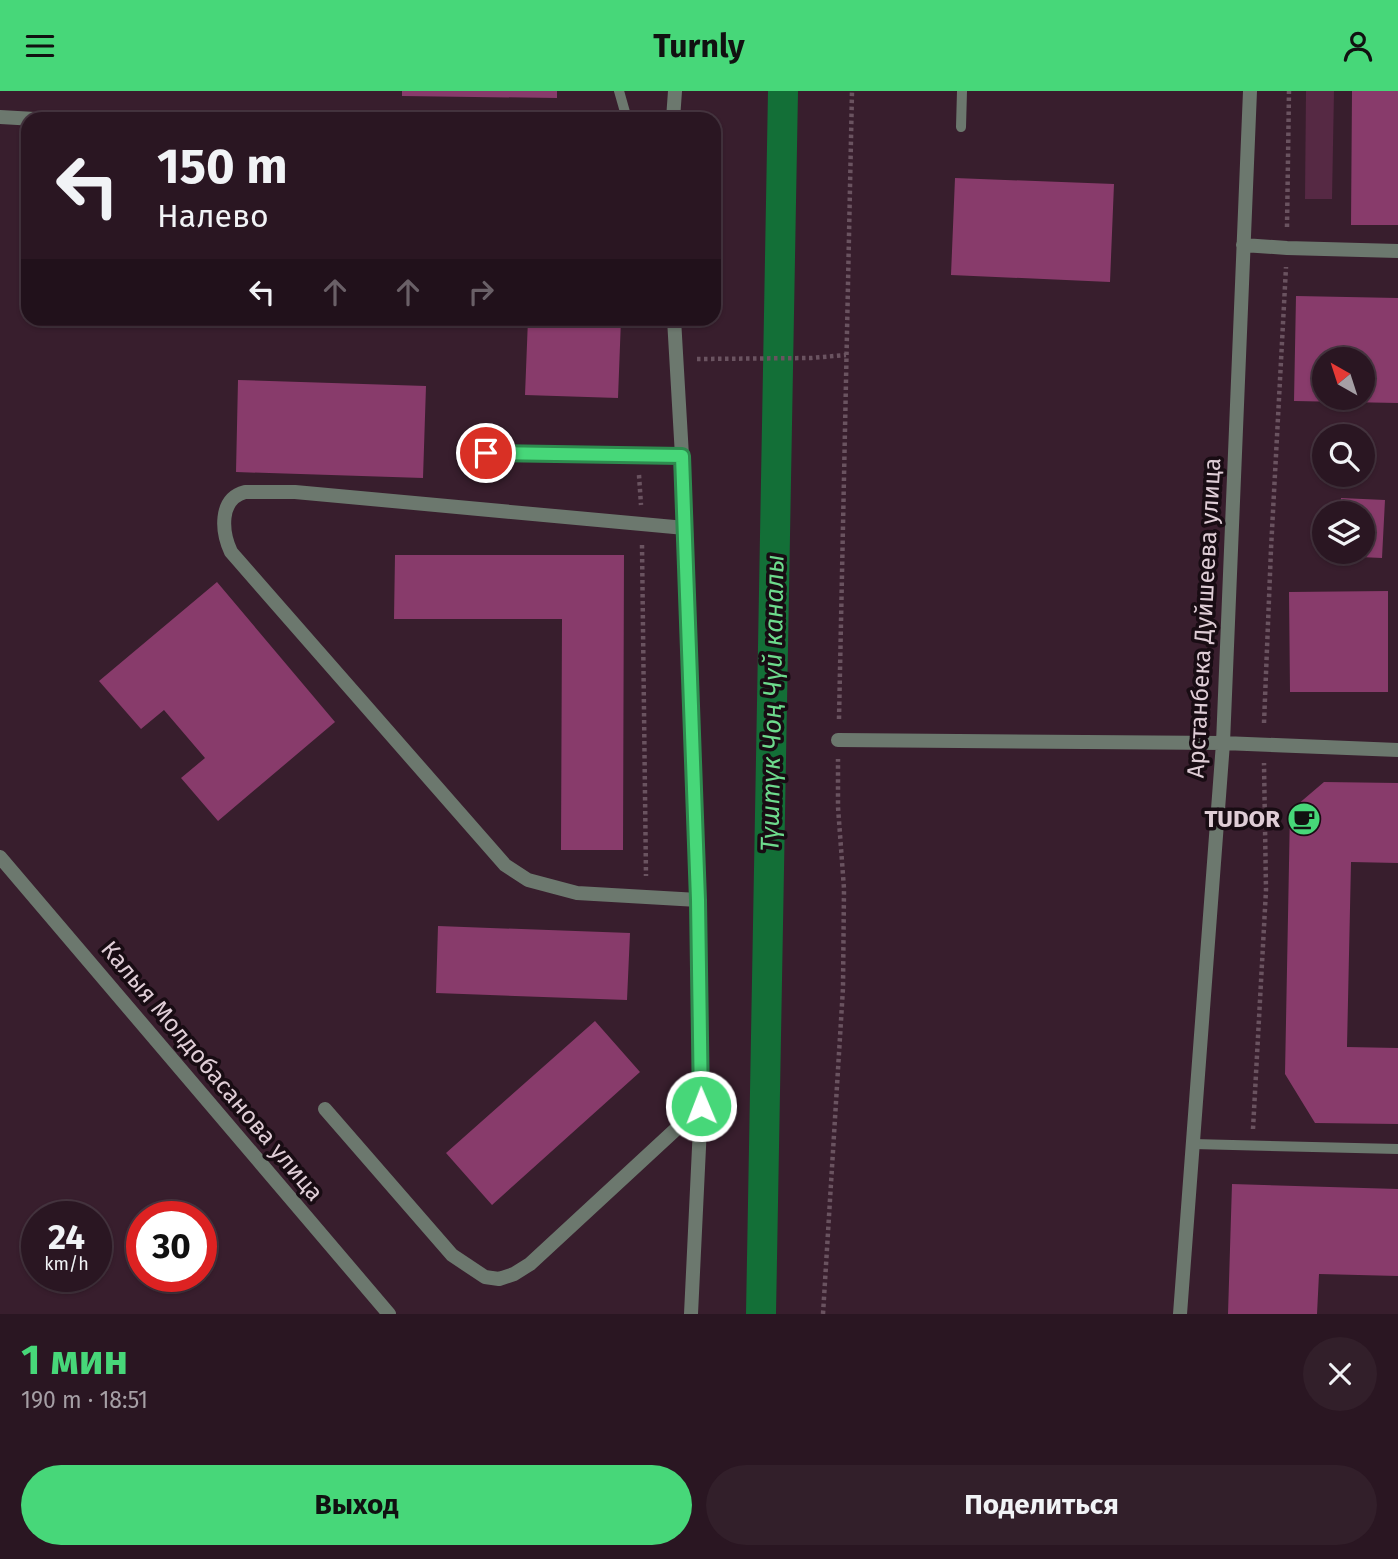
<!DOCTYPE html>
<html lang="ru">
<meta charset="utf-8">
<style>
:root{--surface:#2a1622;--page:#321f2a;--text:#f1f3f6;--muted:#a59fa5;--line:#463540;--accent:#47d779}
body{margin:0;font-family:"Fira Sans",sans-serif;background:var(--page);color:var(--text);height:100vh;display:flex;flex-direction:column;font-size:26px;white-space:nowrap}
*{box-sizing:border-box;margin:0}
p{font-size:23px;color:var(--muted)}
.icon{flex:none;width:38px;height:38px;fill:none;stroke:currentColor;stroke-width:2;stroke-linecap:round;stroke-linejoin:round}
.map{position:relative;height:1223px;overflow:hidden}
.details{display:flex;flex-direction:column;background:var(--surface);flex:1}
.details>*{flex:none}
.guide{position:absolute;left:21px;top:21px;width:700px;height:214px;border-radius:21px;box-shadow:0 2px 5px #0004,0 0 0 2px var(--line);background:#2a1622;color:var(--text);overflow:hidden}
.needle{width:46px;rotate:321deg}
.controls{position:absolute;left:1312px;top:256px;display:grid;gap:14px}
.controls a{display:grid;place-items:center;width:63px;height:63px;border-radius:50%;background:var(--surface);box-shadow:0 2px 5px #0004,0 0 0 2px var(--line);font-size:35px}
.speed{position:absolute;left:21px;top:1110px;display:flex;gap:14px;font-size:35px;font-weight:700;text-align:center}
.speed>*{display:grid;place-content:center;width:91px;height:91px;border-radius:50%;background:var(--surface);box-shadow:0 2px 5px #0004,0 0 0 2px var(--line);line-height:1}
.speed small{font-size:18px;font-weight:400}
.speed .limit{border:10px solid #d22;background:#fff;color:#111}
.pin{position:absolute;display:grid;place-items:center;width:60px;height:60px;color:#fff;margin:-30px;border:4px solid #fff;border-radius:50%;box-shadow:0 2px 7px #0007}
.me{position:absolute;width:77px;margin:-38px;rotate:359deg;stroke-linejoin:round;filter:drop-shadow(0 0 5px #0008)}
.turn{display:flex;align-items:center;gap:24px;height:147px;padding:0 21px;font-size:32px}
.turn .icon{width:91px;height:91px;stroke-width:2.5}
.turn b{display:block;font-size:49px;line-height:60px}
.lanes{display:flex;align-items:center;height:66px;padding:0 21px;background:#0003;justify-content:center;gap:35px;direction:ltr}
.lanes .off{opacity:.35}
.round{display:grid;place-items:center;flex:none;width:74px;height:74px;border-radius:37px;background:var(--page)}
.head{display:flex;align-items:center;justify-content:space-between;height:119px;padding:0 21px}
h1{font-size:42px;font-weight:700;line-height:52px;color:var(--accent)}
.cta{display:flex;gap:14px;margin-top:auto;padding:14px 21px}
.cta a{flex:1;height:80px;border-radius:42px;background:var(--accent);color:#111;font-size:28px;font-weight:700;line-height:80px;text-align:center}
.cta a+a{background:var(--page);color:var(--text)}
header{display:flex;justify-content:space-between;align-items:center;height:91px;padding:0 21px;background:var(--accent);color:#111;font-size:32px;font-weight:700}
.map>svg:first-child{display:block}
</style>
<header><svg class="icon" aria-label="menu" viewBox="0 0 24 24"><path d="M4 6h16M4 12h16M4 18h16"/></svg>Turnly<svg class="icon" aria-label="person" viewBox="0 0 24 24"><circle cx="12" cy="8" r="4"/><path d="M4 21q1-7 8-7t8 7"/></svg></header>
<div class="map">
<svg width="1398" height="1223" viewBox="0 0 1398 1223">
<rect width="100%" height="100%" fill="#381e2d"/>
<path fill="#562944" d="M1306,0H1334L1332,108H1305Z"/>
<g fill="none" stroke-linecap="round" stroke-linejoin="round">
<path stroke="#136f37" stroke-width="30" d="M761,1223L783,0"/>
</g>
<path fill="#883b6b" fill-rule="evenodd" d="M402,0H557V7L402,5Z
M1352,0H1398V134H1351Z
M955,87L1114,93L1110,191L951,184Z
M1296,205L1398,207V312L1294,310ZM1325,268H1363V306H1325Z
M528,228H621L618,307L525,304Z
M238,289L426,295L423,387L236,381Z
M1341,407L1385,409L1382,467L1338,465V460H1363V422H1340Z
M395,464H624L623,759H561L562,528H394Z
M217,491L335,631L218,730L181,687L205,667L164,619L141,638L99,590Z
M1388,500V601H1290L1289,501Z
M1324,691L1398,692V772L1351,771L1347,956L1398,957V1033L1315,1032L1285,983L1290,720Z
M438,835L630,842L627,909L436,902Z
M595,930L640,981L492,1114L446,1062Z
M1232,1093L1398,1098V1185L1319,1183L1317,1223H1228Z"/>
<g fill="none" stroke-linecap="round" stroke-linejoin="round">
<path stroke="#6a5360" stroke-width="4.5" stroke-dasharray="3.5 3.5" stroke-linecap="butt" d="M1287,136L1289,0
M697,268L811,267L846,264
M639,384L641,414
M642,454L646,785
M839,628L852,0
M1264,632L1271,458L1286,176
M1253,1038L1266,799L1264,672
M823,1223L843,897L844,798L838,716V668"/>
<path stroke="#6c786e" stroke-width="10" d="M619,0L627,28
M961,36L962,0
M1193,1053L1398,1058"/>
<path stroke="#6c786e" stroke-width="14" d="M0,26L35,28
M673,28L675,0
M1243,154L1287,157L1398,160
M674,228L682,365L698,809L701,1015L691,1223
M486,362L682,365
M685,437L295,401H245C218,408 222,442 231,461L505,774L528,789L577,802L698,809
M838,649L1223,652L1398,659
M325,1018L452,1164L485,1186L499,1188L514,1183L530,1173L701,1015
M1180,1223L1223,652L1250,0"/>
<path stroke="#6c786e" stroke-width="14" d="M0,766L389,1223"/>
</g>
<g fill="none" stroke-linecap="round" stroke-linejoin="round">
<defs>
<path id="route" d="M486,362L682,365L698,809L701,1015"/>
</defs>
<use href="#route" stroke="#2e8c4f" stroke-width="18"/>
<use href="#route" stroke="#47d779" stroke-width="12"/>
</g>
<defs>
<symbol id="cafe-disc" viewBox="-11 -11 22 22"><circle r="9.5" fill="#47d779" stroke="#180c13"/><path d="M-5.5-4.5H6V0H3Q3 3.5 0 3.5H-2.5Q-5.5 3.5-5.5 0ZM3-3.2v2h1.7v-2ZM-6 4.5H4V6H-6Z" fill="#111"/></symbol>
</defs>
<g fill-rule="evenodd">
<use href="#cafe-disc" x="1285" y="709" width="38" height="38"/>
</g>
<g text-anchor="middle" stroke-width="7" stroke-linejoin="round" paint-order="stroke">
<g font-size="24" fill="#dfcdd6" stroke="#180c13">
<text transform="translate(1204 527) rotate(-87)" y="8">Арстанбека Дуйшеева улица</text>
<text transform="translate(212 980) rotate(50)" y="8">Калыя Молдобасанова улица</text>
</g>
<g font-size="24" font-weight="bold" fill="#dfcdd6" stroke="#180c13" text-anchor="end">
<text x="1280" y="736">TUDOR</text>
</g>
<g font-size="26" font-style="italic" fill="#6dda8c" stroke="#180c13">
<text transform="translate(772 612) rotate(-89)" y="9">Түштүк Чоң Чүй каналы</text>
</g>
</g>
</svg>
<div class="controls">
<a><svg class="needle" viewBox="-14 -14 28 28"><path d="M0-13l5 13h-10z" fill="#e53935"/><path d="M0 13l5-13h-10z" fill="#a59fa5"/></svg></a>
<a><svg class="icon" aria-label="search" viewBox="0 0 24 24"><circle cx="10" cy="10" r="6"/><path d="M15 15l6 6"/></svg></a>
<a><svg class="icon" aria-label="layers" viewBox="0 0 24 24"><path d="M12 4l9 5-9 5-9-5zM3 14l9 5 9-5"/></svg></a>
</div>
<div class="speed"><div>24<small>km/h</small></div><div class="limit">30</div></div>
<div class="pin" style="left:486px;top:362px;background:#d93025"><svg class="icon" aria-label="arrive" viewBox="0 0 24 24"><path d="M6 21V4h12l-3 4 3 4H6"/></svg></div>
<svg class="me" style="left:701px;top:1015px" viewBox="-20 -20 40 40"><circle r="17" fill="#47d779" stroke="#fff" stroke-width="3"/><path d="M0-11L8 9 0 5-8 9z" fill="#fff"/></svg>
<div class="guide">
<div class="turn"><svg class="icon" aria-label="left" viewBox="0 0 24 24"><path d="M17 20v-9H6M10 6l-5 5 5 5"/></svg><div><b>150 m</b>Налево</div></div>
<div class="lanes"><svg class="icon" aria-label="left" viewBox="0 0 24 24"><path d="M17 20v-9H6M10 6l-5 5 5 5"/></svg><svg class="icon off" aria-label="ahead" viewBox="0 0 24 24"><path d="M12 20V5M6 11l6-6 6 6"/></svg><svg class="icon off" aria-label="ahead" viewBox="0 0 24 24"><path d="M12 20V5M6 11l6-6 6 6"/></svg><svg class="icon off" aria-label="right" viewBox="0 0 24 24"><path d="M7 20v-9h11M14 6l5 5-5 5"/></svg></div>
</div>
</div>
<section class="details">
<div class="head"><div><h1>1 мин</h1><p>190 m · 18:51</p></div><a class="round"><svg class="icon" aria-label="close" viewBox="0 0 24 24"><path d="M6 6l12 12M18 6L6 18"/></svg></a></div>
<div class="cta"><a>Выход</a><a>Поделиться</a></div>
</section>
